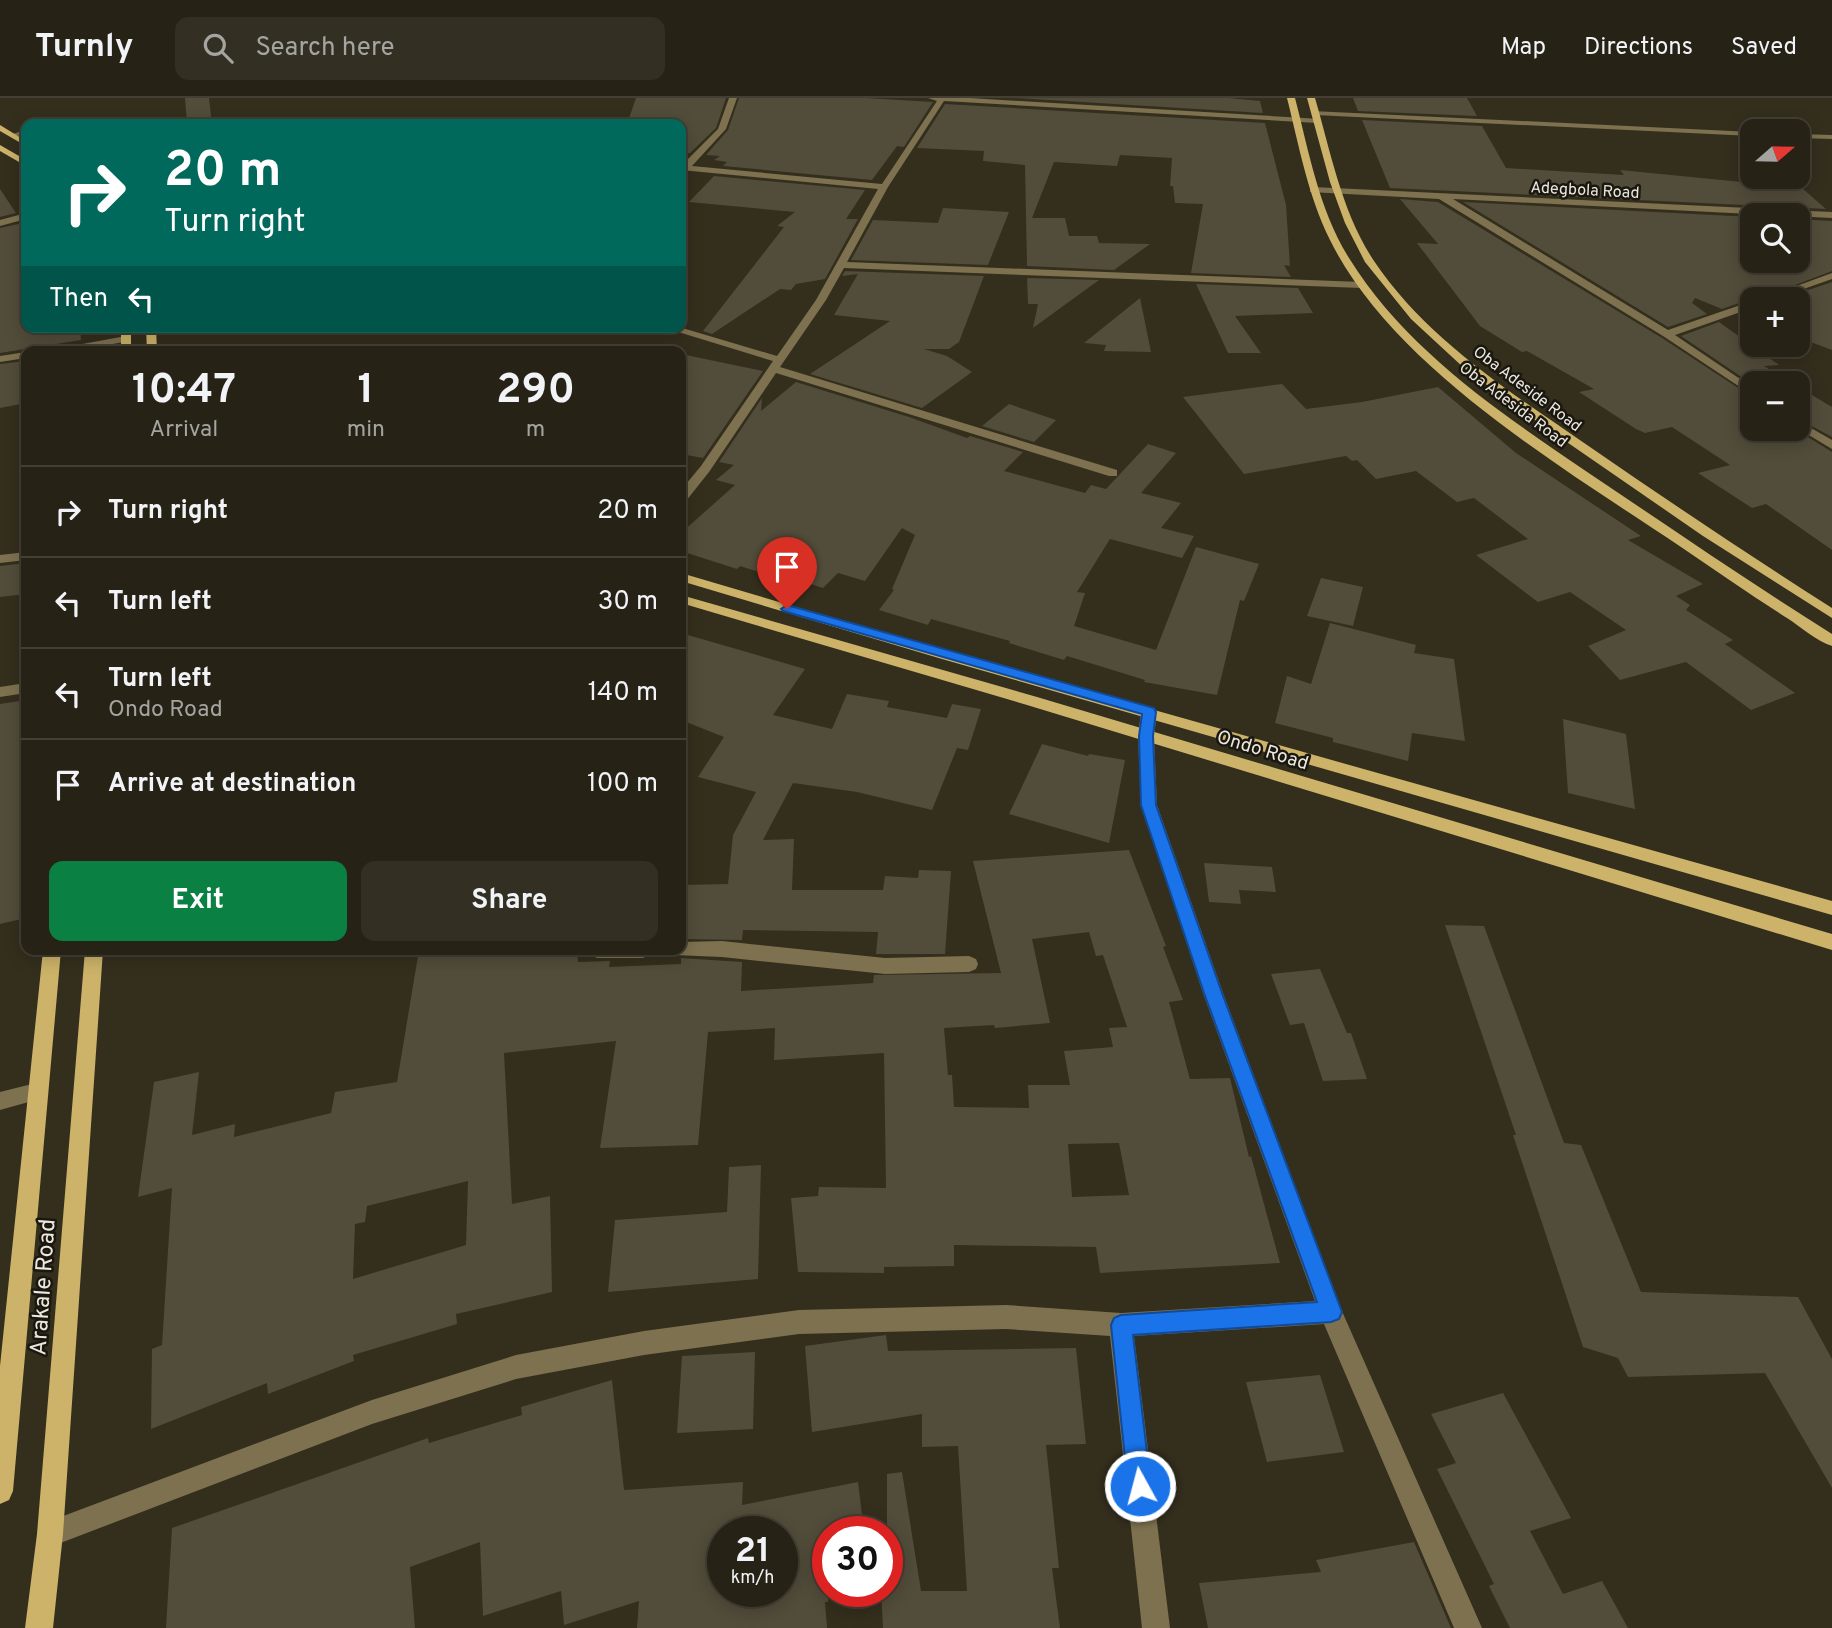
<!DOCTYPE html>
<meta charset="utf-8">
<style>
:root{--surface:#272216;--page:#332f23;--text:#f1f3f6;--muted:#a4a4a1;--line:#433f35;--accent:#0b8043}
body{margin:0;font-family:Overpass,sans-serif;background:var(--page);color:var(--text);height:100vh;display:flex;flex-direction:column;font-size:26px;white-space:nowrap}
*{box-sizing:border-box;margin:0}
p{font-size:23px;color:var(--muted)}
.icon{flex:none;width:38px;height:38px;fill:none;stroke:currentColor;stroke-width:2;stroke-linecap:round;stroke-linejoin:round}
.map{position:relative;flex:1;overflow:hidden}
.details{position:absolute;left:21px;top:248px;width:665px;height:609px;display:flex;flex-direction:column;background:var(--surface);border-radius:14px;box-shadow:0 4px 18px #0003,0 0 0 2px var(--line)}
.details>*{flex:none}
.banner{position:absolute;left:21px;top:21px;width:665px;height:214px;border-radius:14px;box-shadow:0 4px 18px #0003,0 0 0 2px var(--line);background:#00695c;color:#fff;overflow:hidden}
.needle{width:46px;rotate:70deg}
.buttons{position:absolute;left:1740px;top:21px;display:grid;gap:14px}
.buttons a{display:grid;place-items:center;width:70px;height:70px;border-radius:14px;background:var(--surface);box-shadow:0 4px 18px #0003,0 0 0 2px var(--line);font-size:35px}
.speed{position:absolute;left:707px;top:1418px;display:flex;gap:14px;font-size:35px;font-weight:700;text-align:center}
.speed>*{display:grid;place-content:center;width:91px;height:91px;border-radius:50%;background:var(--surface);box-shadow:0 4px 18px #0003,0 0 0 2px var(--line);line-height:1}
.speed small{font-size:18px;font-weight:400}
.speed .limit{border:10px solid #d22;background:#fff;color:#111}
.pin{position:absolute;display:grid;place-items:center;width:60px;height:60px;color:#fff;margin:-72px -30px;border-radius:50% 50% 50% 0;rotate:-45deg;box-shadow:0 0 7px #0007}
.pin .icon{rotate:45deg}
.me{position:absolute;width:77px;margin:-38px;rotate:353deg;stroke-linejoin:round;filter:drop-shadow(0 0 5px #0008)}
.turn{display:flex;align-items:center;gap:24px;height:147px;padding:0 28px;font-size:32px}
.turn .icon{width:91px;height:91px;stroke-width:2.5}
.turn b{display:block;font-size:49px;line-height:60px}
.then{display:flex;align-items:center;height:66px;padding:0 28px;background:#0003;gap:14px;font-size:26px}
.eta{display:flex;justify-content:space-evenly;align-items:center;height:119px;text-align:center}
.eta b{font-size:42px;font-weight:700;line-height:49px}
.action{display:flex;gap:14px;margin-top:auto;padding:14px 28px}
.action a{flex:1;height:80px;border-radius:14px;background:var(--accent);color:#fff;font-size:28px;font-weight:700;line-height:80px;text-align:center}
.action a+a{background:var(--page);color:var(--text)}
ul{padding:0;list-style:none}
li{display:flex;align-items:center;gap:21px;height:91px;padding:0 28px;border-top:2px solid var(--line)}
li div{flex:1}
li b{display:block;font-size:26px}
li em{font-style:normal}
header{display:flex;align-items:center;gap:42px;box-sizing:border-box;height:98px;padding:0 35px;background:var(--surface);border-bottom:2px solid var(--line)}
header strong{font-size:33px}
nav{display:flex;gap:38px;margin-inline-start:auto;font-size:24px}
.search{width:490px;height:63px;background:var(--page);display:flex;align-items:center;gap:18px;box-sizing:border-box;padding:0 24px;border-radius:14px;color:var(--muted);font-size:26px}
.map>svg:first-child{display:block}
</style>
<header>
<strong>Turnly</strong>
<div class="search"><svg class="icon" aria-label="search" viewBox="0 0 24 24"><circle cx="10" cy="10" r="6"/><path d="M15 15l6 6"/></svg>Search here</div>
<nav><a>Map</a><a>Directions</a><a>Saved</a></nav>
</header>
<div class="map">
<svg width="1832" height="1530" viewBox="0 0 1832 1530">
<rect width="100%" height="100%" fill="#342e1d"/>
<path fill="#524c3a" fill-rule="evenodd" d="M185,0H209L212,26H187Z
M636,0H726L716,30L690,55H681V26H627Z
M739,0H866L933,4L904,49L897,48L872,82L723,68L727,64L714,62L720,58L706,57L728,32Z
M1014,0H1229L1260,3L1263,15Z
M1353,0H1467L1477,18L1358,13Z
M945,6L1265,25L1286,107L1290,168L1284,167L1291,179L1191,175L1203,106L1175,105L1173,88H1170L1172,60L1120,57L1117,68L1054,64L1032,120H1065L1069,138H1097L1099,145L1150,146L1114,172L1027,168L1025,67L983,63L984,53L917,50Z
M1362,22L1482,28L1506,70L1624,77L1620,72L1802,90L1826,111L1390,90Z
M714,78L865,92L846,121H858L825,181L796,186L791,192L780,191L712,236L703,233L784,129L777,128L795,114L689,104Z
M0,91L16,115L0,119Z
M1400,101L1438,104L1662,240L1752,299V331H1795L1832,354V452L1766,406L1752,410L1698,375L1730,367L1672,329L1645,335L1636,331L1579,294L1594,291L1527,253L1522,254L1480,228L1417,145L1438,146Z
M1463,104L1752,119V163H1797V121L1832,123V173L1758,201H1751L1722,211L1695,200L1692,205L1707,216L1668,229Z
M943,110L1009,114L988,167L851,162L873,122L938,125Z
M23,125L26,130V229H80L81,242L0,255V130Z
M845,173L984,178L959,244L949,251H924L947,258L972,274L922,310L810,276L890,223L834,217L858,176L842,178Z
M1027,180L1099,182L1033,230L1038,206H1028Z
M1832,184V252L1797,239V201H1782Z
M1196,186L1298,190L1313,215L1235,218L1261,255H1228Z
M1140,200L1151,254L1104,253L1106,247L1084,245Z
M1719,224L1779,267L1764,268L1792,285L1752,286L1681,238Z
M681,256L763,273L703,360L681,356Z
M26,263V305L0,310V266Z
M796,284L909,319L967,340L970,338L1023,354L1004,373L1085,395L1091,387L1106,391L1148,346L1176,355L1141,395L1181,405L1161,430L1194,438L1182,460L1110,441L1077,494L1085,495L1074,528L1156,552L1196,449L1259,466L1244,503L1240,502L1217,597L1144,584L1145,582L1067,558L1064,562L1009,545L1010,543L931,521L928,527L879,512L894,492L892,491L915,437L902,430L865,483L838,475L823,490L766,471L762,475L740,468L737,471L681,453V435L735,387L716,382L734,367L719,364L762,300L761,313Z
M1282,286L1306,311L1362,304L1438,289L1516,355L1641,438L1628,442L1703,486L1676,498L1690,507L1686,512L1733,542L1725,546L1795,595L1751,612L1686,564L1620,582L1588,548L1626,532L1570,494L1538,504L1476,457L1528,441L1474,400L1457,404L1416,373L1376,381L1357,362L1352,363L1346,358L1244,376L1183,299Z
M1797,288L1832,309V339L1797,320Z
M1009,306L1056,322L1034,344L982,328Z
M26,465V496L0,499V468Z
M1321,480L1363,489L1353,528L1307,518Z
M1330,525L1416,547L1414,555L1454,561L1465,643L1412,635L1408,663L1333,644V640L1275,625L1287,578L1311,586Z
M681,535L805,571L773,617L832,631L847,596L889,603L887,609L947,620L952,606L981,611L968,652L957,650L932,712L857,694L793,685L763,742L794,741L792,792H883L885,778L918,780L919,772L951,773L945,856H876L878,834L743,832L742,842L681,841V787L728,786L733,737L756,694L698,679L724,639L681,622Z
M26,602V820L0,826V606Z
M1563,621L1626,636L1635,711L1568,695Z
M1042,646L1088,658L1089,656L1125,662L1109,745L1009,716Z
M1129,752L1166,848L1163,849L1183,902L1169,904L1190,981L1230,980L1249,1059L1251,1058L1280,1165L1100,1175L1096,1149L954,1147V1168L884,1169V1175L798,1174L791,1100L818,1098L819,1089L886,1090L884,955L774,962L775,930L708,934L698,1047L600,1050L616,943L504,955L512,1106L550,1098L552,1194L456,1216L457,1226L353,1257L354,1263L268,1296L267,1285L151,1331L152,1251L162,1247L172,1090L138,1099L154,984L199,974L192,1037L235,1026L234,1039L331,1015L335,994L397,984L419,852H577L578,864L610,863L609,869L681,866V860L742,864L741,893L873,885L874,877L1001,875L973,763ZM1089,834L1096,858L1103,857L1127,929L1109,930L1113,949L1064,953L1070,987H1028L1029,1010L954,1009L952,977H948L944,930L994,927L995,930L1050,925L1032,841ZM1119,1045L1129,1097L1072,1099L1068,1046ZM468,1083L466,1147L353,1181L355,1126L365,1124L367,1108Z
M1204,765L1272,769L1276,794L1239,792L1241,806L1209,804Z
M1445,827L1484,828L1564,1045L1581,1047L1641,1194L1798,1199L1832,1261V1390L1765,1275L1628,1279L1618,1260L1583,1249L1513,1037H1516Z
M1320,871L1347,935H1351L1367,981L1323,983L1304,925L1290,927L1271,876Z
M761,1067L758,1181L608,1194L615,1122L727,1114L729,1069Z
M886,1237L888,1253L1076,1250L1086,1346L1046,1347L1059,1470H1052L1060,1530H883L881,1493H887V1376L902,1374L921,1493H967L958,1348L922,1349V1316L812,1334L805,1248Z
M755,1254L753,1331L677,1335L682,1258Z
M1320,1277L1344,1354L1267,1364L1246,1284Z
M612,1282L624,1392L743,1384L742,1407L858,1384L864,1433H828V1504H825L827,1530H637L639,1503L564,1527L561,1493L483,1518L480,1444L410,1469L415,1530H166L172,1430L428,1340L429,1345L522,1317L521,1309ZM723,1433H782V1493H723Z
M1503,1295L1571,1420L1530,1433L1563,1496L1602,1483L1628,1530H1510L1489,1488L1494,1486L1437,1371L1456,1365L1431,1316Z
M1414,1444L1451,1530H1208L1199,1485L1321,1474L1316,1462Z"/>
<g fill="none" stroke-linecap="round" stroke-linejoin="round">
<path fill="#7d714f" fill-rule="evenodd" d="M729,0H737L726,31L692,68L882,86L937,3L928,0H970L1320,21L1317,25L944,3L888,89L847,164L1361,184L1366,187L1361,190L844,170L826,202L780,269L1117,372V378H1109L776,275L709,374L686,403L681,404V392L701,368L773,263L662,229H679L777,258L816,202L878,91L681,72V68L718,31Z
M1312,13L1752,34V38L1315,17Z
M26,32V36L13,39L9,37Z
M1797,36L1832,37V41L1797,40Z
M1313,89L1832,114V120L1453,101L1668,232L1752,203V210L1675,237L1752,289V297L1663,238L1439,101L1310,94V90Z
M26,115V121L0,128V122Z
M1832,175V181L1775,201H1761Z
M126,238L131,241L130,243L66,254H39Z
M26,254V260L0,264V258Z
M1797,322L1832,342V351L1797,330Z
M26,454V462L0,465V457Z
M26,585V595L0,599V589Z
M1149,609L1157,614L1154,638L1157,707L1223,895L1341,1211L1482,1530H1454L1324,1226L1134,1238L1170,1530H1142L1110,1238L1006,1231L799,1236L644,1257L516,1281L372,1326L50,1449L41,1445L37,1436L41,1427L50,1423L372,1302L516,1257L644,1233L799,1212L1006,1207L1121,1215L1315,1203L1203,895L1141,707L1138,638L1141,614Z
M722,843L885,860L969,858L976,861L978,866L976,871L969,874L885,876L722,859L674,857L672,852H681V844Z
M588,852H652L650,857L643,860H597L590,857Z
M36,985L43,988L46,994L43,1000L0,1012V994Z"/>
<path fill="#ccb369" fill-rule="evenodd" d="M1287,0H1295C1309,54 1319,112 1349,160C1411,260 1516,325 1611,390C1684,439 1757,489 1832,536V548C1816,543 1801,529 1787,520C1751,497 1716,473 1681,449C1565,371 1393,270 1330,142C1308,98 1299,48 1287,0Z
M1307,0H1315C1331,55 1342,115 1374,163C1428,243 1512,295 1590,349C1670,404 1750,458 1832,510V520L1703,438L1522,313L1464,270L1411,221L1365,164L1345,125L1330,84Z
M0,27L26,43V48L0,33Z
M0,47L26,62V68L0,53Z
M121,229H131V254H121Z
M146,229H156L157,254H147Z
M681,475L952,555L1832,803V817L942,561L681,483Z
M681,497L1037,599L1832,836V852L1027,607L681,505Z
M43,852H61L13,1393L9,1402L0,1406V1268Z
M85,852H103L63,1436L53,1530H25L37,1436Z"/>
</g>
<path fill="#1a73e8" stroke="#114b97" stroke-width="2" d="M787,507L1154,610L1156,614L1153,638L1156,707L1222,895L1342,1214L1339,1221L1331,1224L1133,1237L1151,1388L1148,1396L1140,1400L1131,1396L1128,1388L1111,1227L1114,1220L1121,1217L1317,1204L1204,895L1141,707L1139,638L1142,616L783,513L781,511Z"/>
<g text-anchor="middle" stroke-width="5" stroke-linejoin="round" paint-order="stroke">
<g font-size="16" fill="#ece8de" stroke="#19170f">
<text transform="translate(1585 91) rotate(3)" y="6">Adegbola Road</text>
<text transform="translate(1528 290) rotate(37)" y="6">Oba Adeside Road</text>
<text transform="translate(1514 306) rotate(37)" y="6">Oba Adesida Road</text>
</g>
<g font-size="19" fill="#ece8de" stroke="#19170f">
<text transform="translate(1263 651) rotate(17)" y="7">Ondo Road</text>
</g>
<g font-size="23" fill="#ece8de" stroke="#19170f">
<text transform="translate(42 1189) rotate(-86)" y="8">Arakale Road</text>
</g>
</g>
</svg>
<div class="buttons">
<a><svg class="needle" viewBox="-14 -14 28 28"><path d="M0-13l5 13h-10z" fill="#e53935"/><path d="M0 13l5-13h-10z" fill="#a4a4a1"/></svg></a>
<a><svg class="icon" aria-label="search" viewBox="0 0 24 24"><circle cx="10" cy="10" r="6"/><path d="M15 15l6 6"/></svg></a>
<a>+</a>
<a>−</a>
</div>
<div class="speed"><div>21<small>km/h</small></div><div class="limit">30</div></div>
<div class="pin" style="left:787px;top:511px;background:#d93025"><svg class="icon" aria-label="arrive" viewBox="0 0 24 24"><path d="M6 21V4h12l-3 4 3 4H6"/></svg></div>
<svg class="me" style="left:1140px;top:1388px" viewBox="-20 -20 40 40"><circle r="17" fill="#1a73e8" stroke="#fff" stroke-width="3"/><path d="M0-11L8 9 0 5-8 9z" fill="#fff"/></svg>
<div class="banner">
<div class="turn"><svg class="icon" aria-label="right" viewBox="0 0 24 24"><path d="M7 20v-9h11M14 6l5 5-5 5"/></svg><div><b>20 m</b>Turn right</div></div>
<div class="then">Then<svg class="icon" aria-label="left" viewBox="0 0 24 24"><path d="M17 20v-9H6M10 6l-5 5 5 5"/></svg></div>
</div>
<section class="details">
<div class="eta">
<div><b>10:47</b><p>Arrival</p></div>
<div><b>1</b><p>min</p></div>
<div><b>290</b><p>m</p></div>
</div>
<ul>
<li><svg class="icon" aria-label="right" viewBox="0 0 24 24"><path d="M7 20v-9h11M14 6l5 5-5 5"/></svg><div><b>Turn right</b></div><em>20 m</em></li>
<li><svg class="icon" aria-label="left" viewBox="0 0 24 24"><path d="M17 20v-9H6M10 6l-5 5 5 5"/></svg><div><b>Turn left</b></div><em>30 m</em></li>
<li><svg class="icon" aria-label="left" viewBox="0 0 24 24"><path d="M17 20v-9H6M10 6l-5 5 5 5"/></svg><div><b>Turn left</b><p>Ondo Road</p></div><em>140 m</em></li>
<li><svg class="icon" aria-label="arrive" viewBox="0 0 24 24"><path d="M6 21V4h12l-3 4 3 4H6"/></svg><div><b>Arrive at destination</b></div><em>100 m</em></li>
</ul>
<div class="action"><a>Exit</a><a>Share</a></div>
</section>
</div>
